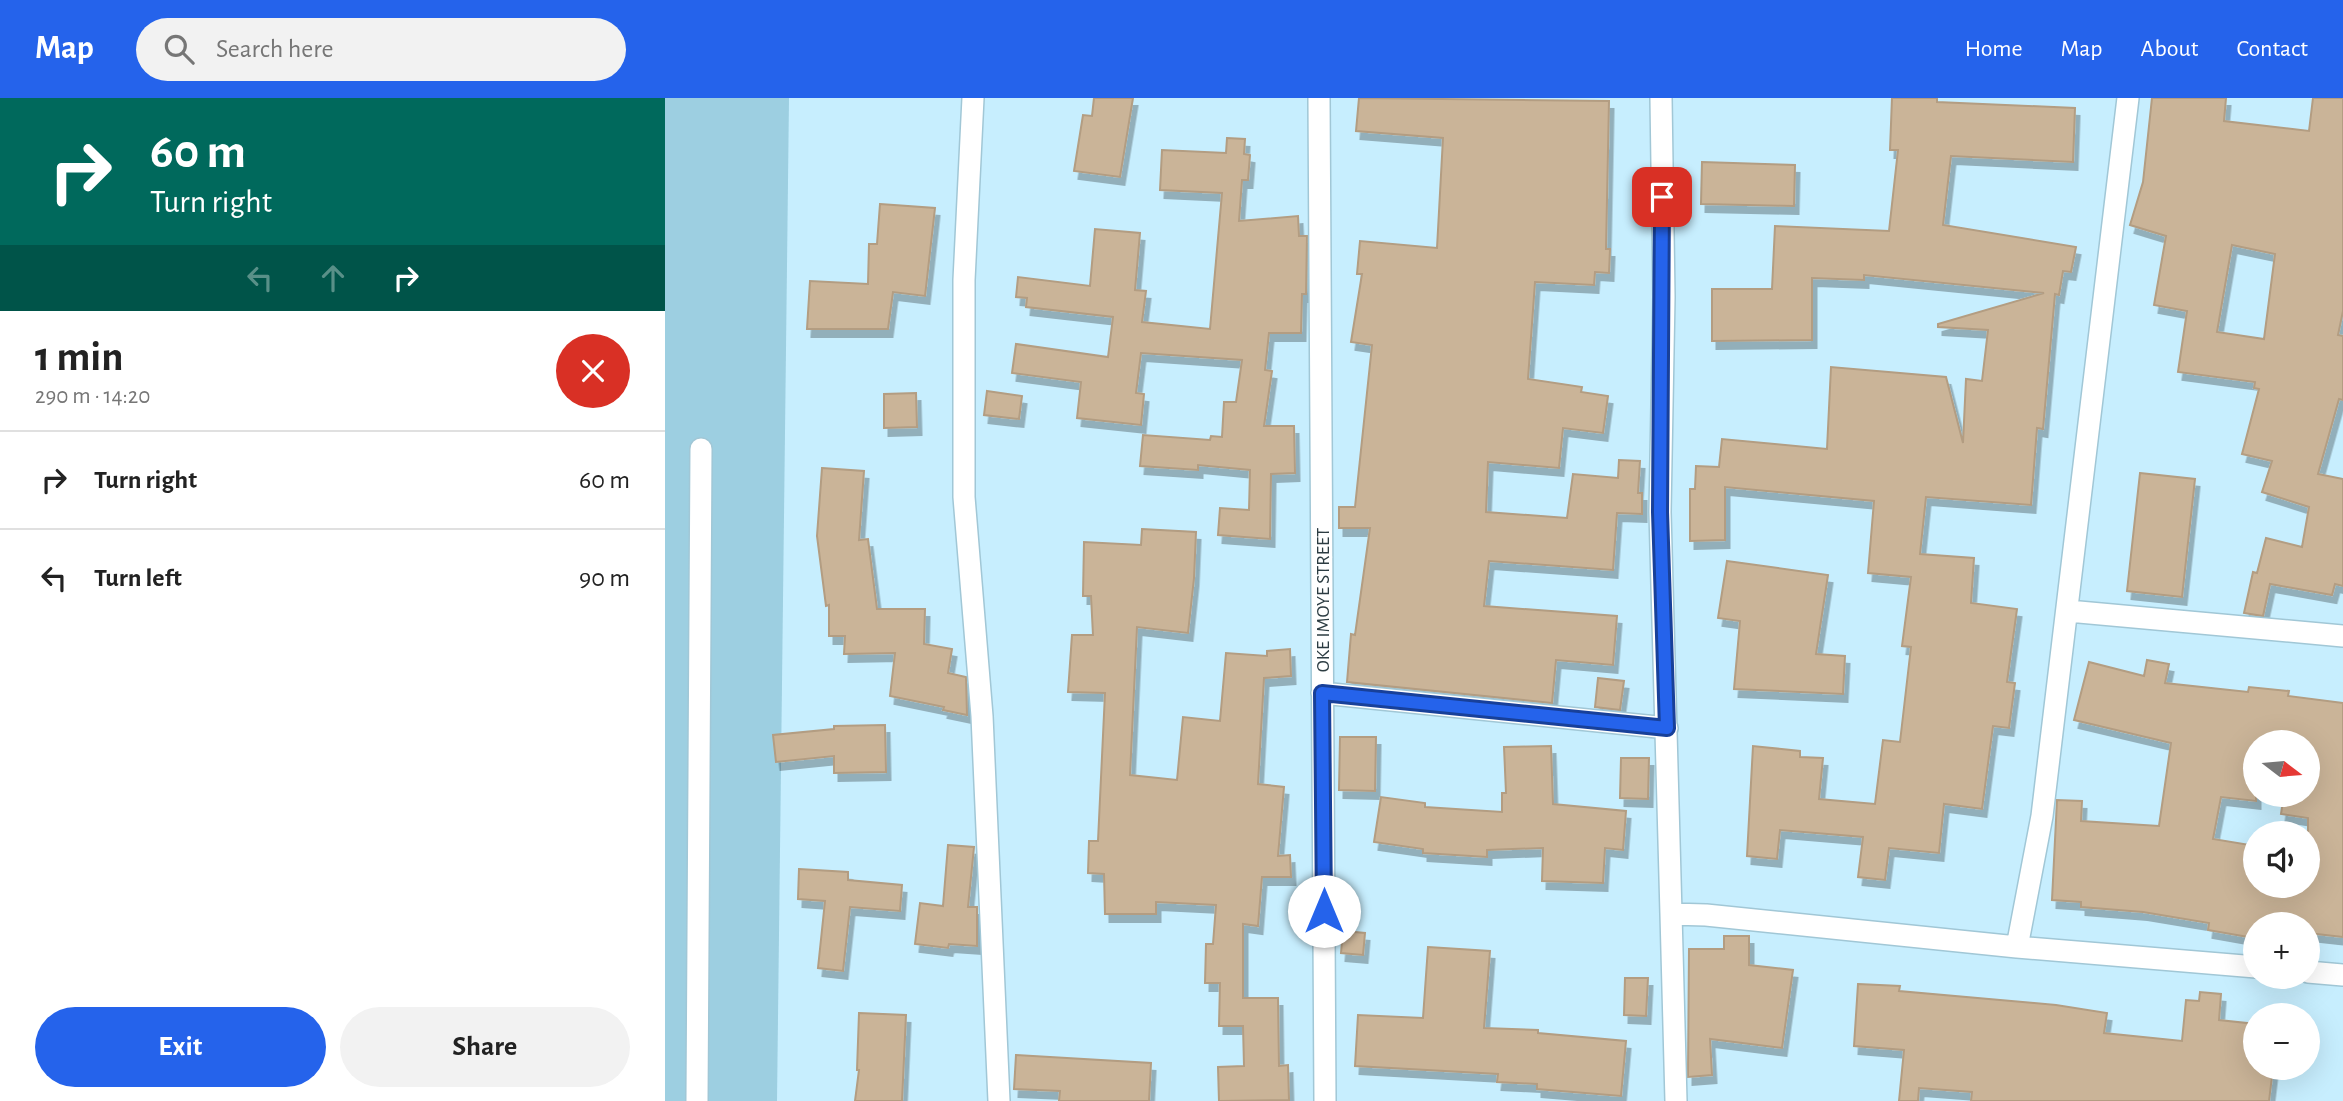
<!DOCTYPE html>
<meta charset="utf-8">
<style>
:root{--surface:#fff;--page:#f2f2f2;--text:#222;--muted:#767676;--line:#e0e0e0;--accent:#2563eb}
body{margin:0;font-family:"Alegreya Sans",sans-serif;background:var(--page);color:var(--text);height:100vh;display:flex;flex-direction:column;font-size:26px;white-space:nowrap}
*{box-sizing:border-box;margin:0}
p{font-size:23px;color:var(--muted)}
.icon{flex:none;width:38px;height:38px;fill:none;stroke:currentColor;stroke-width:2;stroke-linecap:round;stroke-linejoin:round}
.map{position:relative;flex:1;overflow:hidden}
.side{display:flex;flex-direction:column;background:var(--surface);width:665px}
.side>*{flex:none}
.banner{background:#00695c;color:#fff;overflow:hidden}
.needle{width:46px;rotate:106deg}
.fabs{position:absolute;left:1578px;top:632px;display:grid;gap:14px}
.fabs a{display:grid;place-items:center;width:77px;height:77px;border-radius:50%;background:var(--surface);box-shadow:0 7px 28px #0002;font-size:35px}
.pin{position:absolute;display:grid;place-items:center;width:60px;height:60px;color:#fff;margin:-30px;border-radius:14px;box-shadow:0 4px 10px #0006}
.me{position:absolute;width:77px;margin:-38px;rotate:0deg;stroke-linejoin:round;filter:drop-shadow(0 0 5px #0008)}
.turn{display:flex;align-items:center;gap:24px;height:147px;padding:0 35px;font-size:32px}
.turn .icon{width:91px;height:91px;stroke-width:2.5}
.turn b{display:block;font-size:49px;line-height:60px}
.lanes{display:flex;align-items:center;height:66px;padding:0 35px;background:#0003;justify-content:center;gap:35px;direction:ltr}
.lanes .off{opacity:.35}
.round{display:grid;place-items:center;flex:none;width:74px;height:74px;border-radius:37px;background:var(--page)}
.summary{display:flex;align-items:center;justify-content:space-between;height:119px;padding:0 35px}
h1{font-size:42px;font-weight:600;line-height:52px}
.cta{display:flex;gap:14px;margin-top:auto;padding:14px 35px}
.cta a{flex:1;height:80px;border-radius:42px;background:var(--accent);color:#fff;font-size:28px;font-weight:600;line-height:80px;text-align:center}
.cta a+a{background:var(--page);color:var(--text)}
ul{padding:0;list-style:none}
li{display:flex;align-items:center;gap:21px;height:98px;padding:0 35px;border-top:2px solid var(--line)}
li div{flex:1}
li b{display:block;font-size:26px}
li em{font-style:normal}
header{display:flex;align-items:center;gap:42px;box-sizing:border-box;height:98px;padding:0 35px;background:var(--accent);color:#fff}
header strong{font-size:33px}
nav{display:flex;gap:38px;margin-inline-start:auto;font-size:24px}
.search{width:490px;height:63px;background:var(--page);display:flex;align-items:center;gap:18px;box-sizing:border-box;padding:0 24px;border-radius:38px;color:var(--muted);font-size:26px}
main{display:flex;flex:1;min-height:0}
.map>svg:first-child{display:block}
</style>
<header>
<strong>Map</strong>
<div class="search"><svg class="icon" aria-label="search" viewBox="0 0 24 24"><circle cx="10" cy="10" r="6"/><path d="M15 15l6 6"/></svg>Search here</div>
<nav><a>Home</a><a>Map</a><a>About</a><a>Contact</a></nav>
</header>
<main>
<section class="side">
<div class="banner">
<div class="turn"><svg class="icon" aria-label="right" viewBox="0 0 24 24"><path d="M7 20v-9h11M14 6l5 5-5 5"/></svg><div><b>60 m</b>Turn right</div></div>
<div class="lanes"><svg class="icon off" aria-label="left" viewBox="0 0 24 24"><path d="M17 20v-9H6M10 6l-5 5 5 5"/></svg><svg class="icon off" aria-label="ahead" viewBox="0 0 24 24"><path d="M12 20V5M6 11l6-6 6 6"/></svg><svg class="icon" aria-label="right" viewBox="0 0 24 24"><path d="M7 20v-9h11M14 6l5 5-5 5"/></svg></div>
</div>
<div class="summary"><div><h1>1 min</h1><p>290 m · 14:20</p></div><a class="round" style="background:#d93025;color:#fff"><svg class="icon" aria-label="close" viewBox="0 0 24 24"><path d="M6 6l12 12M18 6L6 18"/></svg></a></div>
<ul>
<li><svg class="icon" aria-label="right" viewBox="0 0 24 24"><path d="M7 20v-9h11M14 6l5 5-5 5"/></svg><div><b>Turn right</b></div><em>60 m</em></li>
<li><svg class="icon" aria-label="left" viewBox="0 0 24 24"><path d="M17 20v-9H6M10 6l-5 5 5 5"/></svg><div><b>Turn left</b></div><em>90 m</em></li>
</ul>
<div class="cta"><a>Exit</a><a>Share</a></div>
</section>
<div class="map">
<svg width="1678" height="1003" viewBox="0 0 1678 1003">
<defs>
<filter id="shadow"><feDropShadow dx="4.5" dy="8" stdDeviation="0" flood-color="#0004"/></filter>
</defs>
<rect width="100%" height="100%" fill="#c7eefe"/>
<path fill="#9dcfe1" d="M0,0H124L112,1003H0Z"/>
<path fill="#cab498" stroke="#b39d82" stroke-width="2" fill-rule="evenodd" filter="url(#shadow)" d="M429,0H468L455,79L409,73L418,17L427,18Z
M694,0L944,3L941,151H945L944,175L930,174L929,187L870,184L863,281L917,289L916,294L943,298L938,335L898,330L894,370L823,364L821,414L902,420L908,376L953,380L954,362L975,363L973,395H977V416L952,415L948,472L824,463L819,508L952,518L948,567L891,562L887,605L682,584L686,536L690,537L705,430H674V409H690L707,247L686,244L697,176H692L695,143L772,150L778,40L691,33Z
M1227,0H1272V4L1410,10L1408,64L1286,58L1278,127L1411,149L1406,174L1398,173L1394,197L1390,196L1378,331L1372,330L1366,407L1261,399L1255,456L1309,460L1306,505L1352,511L1342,584L1350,585L1344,630L1328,628L1317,711L1279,706L1274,755L1224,750L1220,782L1193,779L1198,739L1115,732L1112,761L1082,758L1088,648L1135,653V659L1158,660L1154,701L1210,706L1218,642L1235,644L1246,549L1237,548L1246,479L1203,475L1209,403L1060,389V442L1025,443V391H1030L1031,368L1054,369L1057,341L1162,351L1166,269L1281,279L1298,345L1301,281L1317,283L1323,232L1273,229V226L1379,195L1199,177V182L1147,180V242L1047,243V191H1107L1110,128L1224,133L1233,52H1225Z
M1487,0H1561L1559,23L1644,33L1648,0H1678V213L1673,237L1678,238V302L1674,301L1653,376L1678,381V488L1670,486L1667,497L1605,486L1598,518L1579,515L1588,474L1592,475L1601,440L1637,449L1644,409L1597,394L1607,363L1577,356L1594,291L1589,290L1590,284L1513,274L1522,213L1489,207L1501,138L1465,127L1478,84ZM1567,147L1610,156L1599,241L1552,234Z
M562,40L580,41L579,56L585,57L583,82H577L574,123L633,118L634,138H642L641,196H637L636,235H604L600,272L607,273L599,328H629L630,375L606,376L605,441L553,437L555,410L584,412L585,372L533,367V372L475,368L478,337L545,342L546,338L557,339L559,304H571L577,262L476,255L471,295L479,296L476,327L412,320L416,284L347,275L351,246L443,259L448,219L361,209L362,200L351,199L353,179L425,188L430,131L475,135L470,192L481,193L477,224L545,231L557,95L495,92L497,52L561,55Z
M1037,64L1130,67L1129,108L1036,106Z
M215,106L270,110L260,198L228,194L223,231H142L145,183L203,186L204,146H212Z
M322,293L357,298L354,321L319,317Z
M251,295L252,329L219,330V296Z
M157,370L199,373L194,442L203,441L212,511H260L259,546L287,551L283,575L301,579L302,617L278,612L279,609L225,598L230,555L179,556L180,538H164V507L161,508L152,438Z
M1475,375L1530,381L1517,499L1462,493Z
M477,431L531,434L529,480L523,535L472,529L465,677L512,682L518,619L555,623L561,555L602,558V553L625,551L626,578L599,580L593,686L619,689L613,758L625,757L626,779H597L593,828L578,826V900H613L614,968L623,967L624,1002L554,1003L553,969L579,968L578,928H554L555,885H540L541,846H548L551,807L491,804V816H440L439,776L423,775L424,743H433L440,595L403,594L407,537H428L426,498H418L419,444L476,447Z
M1062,463L1163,477L1151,556L1180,558L1178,596L1069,591L1075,523L1053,520Z
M1482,562L1504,566L1500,585L1583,594L1584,589L1624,593L1623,598L1678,605V839L1643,835V826H1591L1589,840L1543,832L1544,825L1478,814L1416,809V804L1387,802L1392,702L1417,703L1416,723L1494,728L1506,645L1409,622L1424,564L1479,578ZM1591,644H1643V696H1619L1616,716L1643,720V788H1591V748L1548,741L1556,699L1591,703Z
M933,580L959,583L955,612L930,609Z
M220,627L221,674L169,675V658L111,664L108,637L169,631V628Z
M675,639H711L710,693L674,692Z
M886,648L888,706L961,713L958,752L940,750L938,785L877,783L878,750L822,752V759L758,755V751L709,744L716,699L760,705V709L837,714V695H841L839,649Z
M956,660H984L983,701L955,700Z
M283,747L309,749L303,809H312V848L284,846L283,850L250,846L255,805L278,808Z
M134,771L183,774V782L237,787L235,813L185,809L178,873L153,870L160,803L133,801Z
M678,833L700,835L698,857L676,855Z
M1059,838H1084V867L1128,872L1117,950L1045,941L1047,977L1023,979L1024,851H1059Z
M763,849L825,853L819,930L873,932V935L961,943L956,998L872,991V986L832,984L833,976L690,968L693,917L758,920Z
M960,880H983L981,918L959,917Z
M1193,886L1235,888L1234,893L1391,907L1442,915L1439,935L1517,943L1521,902L1534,903L1535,894L1556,896L1554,922L1591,926V970H1608L1604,1003H1306L1307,994L1254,990L1253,1003H1234L1239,952L1189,948Z
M194,915L241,917L237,1003H190L194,972H192Z
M351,957L486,965L484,1003H394L395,993L349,991Z"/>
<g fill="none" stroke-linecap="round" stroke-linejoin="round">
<defs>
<path id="street" d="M308,0L299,182V399L317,618L334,1003
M654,0L660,1003
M996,0L999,199L995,414L1006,816L1041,817L1352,849L1377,718L1463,0
M1403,513L1678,538
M657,595L1002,630
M1006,816L1011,1003
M1352,849L1591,869
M1643,874L1678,877
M32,1003L36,351"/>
</defs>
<use href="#street" stroke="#a1c7d6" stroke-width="24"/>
<use href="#street" stroke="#fff" stroke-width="21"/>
</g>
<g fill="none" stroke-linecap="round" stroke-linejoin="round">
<defs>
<path id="route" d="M659,813L657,595L1002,630L995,414L997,99"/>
</defs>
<use href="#route" stroke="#184099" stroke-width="18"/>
<use href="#route" stroke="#2563eb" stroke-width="12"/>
</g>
<g text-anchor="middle" stroke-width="6" stroke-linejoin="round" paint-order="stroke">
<g font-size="19" fill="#2c3c42" stroke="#fff">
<text transform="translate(657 502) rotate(-90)" y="7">OKE IMOYE STREET</text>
</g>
</g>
</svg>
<div class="fabs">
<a><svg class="needle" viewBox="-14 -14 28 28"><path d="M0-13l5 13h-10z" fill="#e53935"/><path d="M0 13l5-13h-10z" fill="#767676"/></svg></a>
<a><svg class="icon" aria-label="sound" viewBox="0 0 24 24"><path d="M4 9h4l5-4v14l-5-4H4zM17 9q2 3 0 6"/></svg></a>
<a>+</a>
<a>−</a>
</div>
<div class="pin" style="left:997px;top:99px;background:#d93025"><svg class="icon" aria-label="arrive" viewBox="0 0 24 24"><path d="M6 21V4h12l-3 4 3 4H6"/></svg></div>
<svg class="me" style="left:659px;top:813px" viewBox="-20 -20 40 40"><circle r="19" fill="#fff"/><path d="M0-13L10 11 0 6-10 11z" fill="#2563eb"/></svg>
</div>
</main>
